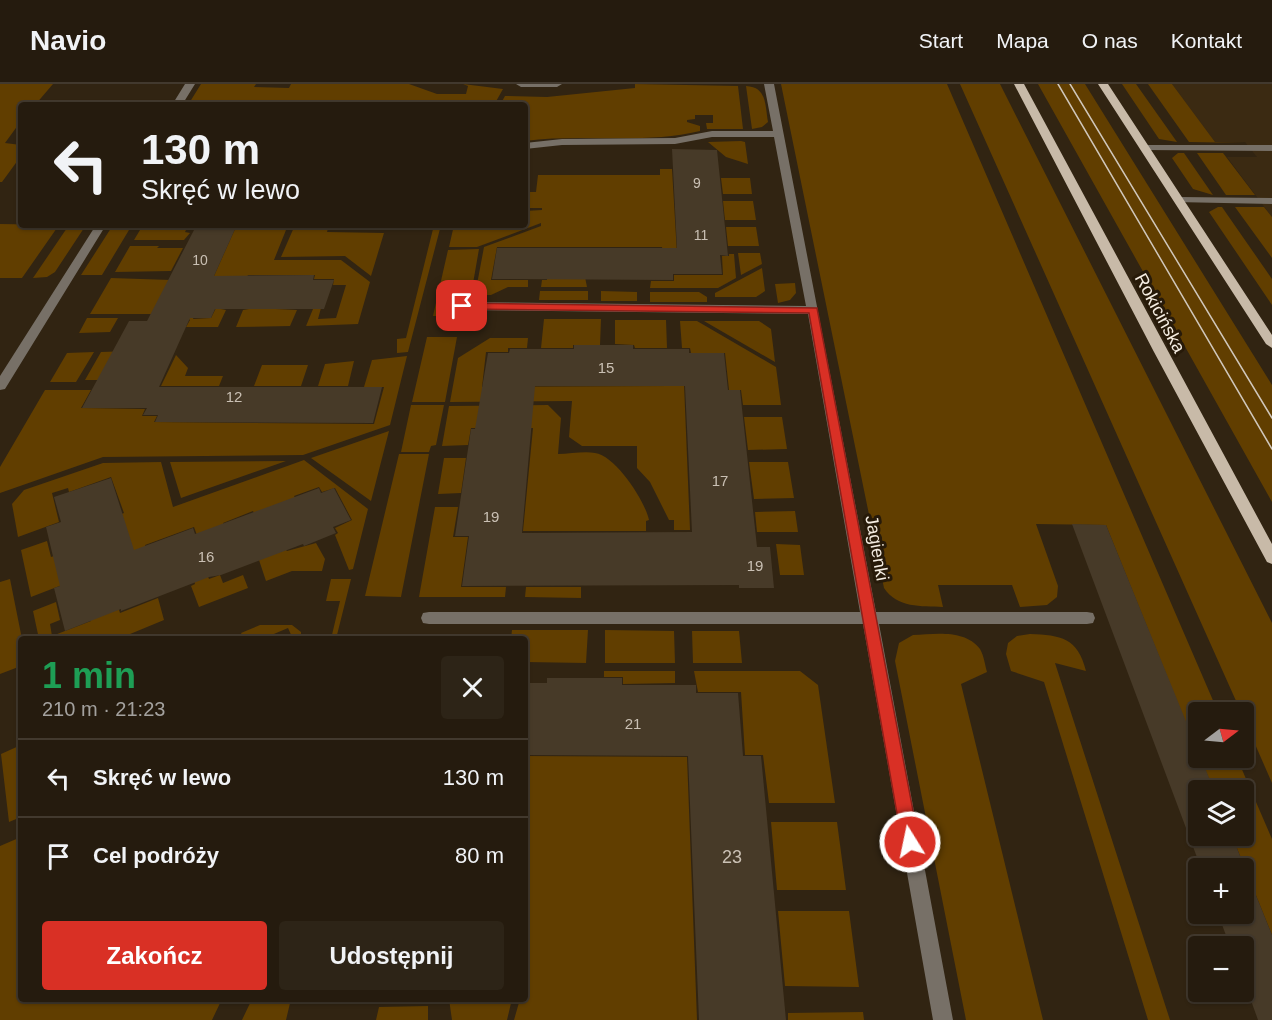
<!DOCTYPE html>
<html lang="pl">
<meta charset="utf-8">
<style>
:root{--surface:#251b0e;--page:#2d2417;--text:#f1f3f6;--muted:#a3a19e;--line:#42392e;--accent:#d93025}
body{margin:0;font-family:Arial,sans-serif;background:var(--page);color:var(--text);height:100vh;display:flex;flex-direction:column;font-size:22px;white-space:nowrap}
*{box-sizing:border-box;margin:0}
p{font-size:20px;color:var(--muted)}
.icon{flex:none;width:33px;height:33px;fill:none;stroke:currentColor;stroke-width:2;stroke-linecap:round;stroke-linejoin:round}
.map{position:relative;flex:1;overflow:hidden}
.details{position:absolute;left:18px;top:552px;width:510px;height:366px;display:flex;flex-direction:column;background:var(--surface);border-radius:6px;box-shadow:0 2px 4px #0004,0 0 0 2px var(--line)}
.details>*{flex:none}
.guide{position:absolute;left:18px;top:18px;width:510px;height:126px;border-radius:6px;box-shadow:0 2px 4px #0004,0 0 0 2px var(--line);background:#251b0e;color:var(--text);overflow:hidden}
.needle{width:39px;rotate:74deg}
.buttons{position:absolute;left:1188px;top:618px;display:grid;gap:12px}
.buttons a{display:grid;place-items:center;width:66px;height:66px;border-radius:6px;background:var(--surface);box-shadow:0 2px 4px #0004,0 0 0 2px var(--line);font-size:30px}
.pin{position:absolute;display:grid;place-items:center;width:51px;height:51px;color:#fff;margin:-26px;border-radius:12px;box-shadow:0 3px 9px #0006}
.me{position:absolute;width:66px;margin:-33px;rotate:350deg;stroke-linejoin:round;filter:drop-shadow(0 0 4px #0008)}
.turn{display:flex;align-items:center;gap:21px;height:126px;padding:0 24px;font-size:27px}
.turn .icon{width:78px;height:78px;stroke-width:2.5}
.turn b{display:block;font-size:42px;line-height:51px}
.round{display:grid;place-items:center;flex:none;width:63px;height:63px;border-radius:6px;background:var(--page)}
.summary{display:flex;align-items:center;justify-content:space-between;height:102px;padding:0 24px}
h1{font-size:36px;font-weight:800;line-height:45px;color:#1e9e55}
.cta{display:flex;gap:12px;margin-top:auto;padding:12px 24px}
.cta a{flex:1;height:69px;border-radius:6px;background:var(--accent);color:#fff;font-size:24px;font-weight:800;line-height:69px;text-align:center}
.cta a+a{background:var(--page);color:var(--text)}
ul{padding:0;list-style:none}
li{display:flex;align-items:center;gap:18px;height:78px;padding:0 24px;border-top:2px solid var(--line)}
li div{flex:1}
li b{display:block;font-size:22px}
li em{font-style:normal}
header{display:flex;align-items:center;gap:36px;box-sizing:border-box;height:84px;padding:0 30px;background:var(--surface);border-bottom:2px solid var(--line)}
header strong{font-size:28px}
nav{display:flex;gap:33px;margin-inline-start:auto;font-size:21px}
.map>svg:first-child{display:block}
</style>
<header>
<strong>Navio</strong>
<nav><a>Start</a><a>Mapa</a><a>O nas</a><a>Kontakt</a></nav>
</header>
<div class="map">
<svg width="1272" height="936" viewBox="0 0 1272 936">
<rect width="100%" height="100%" fill="#312412"/>
<path fill="#3b2a12" d="M1172,0H1272V133L1227,73H1257L1245,58H1215Z"/>
<path fill="#613e00" d="M0,0H53L35,21H21V37L5,59L21,61V72L2,98H0Z
M201,0H256L254,3L289,4L291,0H409L437,10H466L468,2L463,0L503,5L494,21H188Z
M635,0L738,2L743,45H707L706,39H713V31H695V35L687,36V38L700,42V47C643,61 583,49 525,57V21H500L505,12L547,13L635,4Z
M781,0H947L1218,628H1198V669L1106,441L1036,440L1058,502L1057,513L1047,521L1020,523L1012,501H938L943,523C921,522 897,524 884,504Z
M960,0H1000L1272,539V699L1244,635V628H1241Z
M1038,0H1085L1272,301V418Z
M1122,0H1136L1177,58L1159,55Z
M1148,0H1172L1215,58L1246,59L1189,58Z
M746,2C767,3 765,21 768,38L762,43L752,45Z
M741,57L745,58L748,80L726,73L708,58Z
M1178,69H1184L1213,111L1193,105L1172,74Z
M1197,69H1223L1255,111H1226Z
M660,85H672L677,170H663L662,163H497L491,196H528V203H508L491,211H475L484,163L541,142V139L477,163H449L454,141H525V127L542,126V124H525V108H536L538,91H660Z
M721,94H750L752,110H723Z
M723,117H753L756,136H725Z
M1218,123H1222L1272,195V221L1209,128Z
M1235,123H1264L1272,133V174Z
M0,140L59,141L22,194H0Z
M69,141H86L55,188L47,193L33,194Z
M113,141H132L102,191H81Z
M143,141H288L274,176H341L370,198L358,240L306,242L313,225L321,224L318,235L336,234L346,201H333L334,195H314L315,191H248L245,196L210,201L235,145L188,142L185,148L190,149L184,156H134Z
M295,141H329L327,148L384,149L371,192L345,172L281,173Z
M434,141H441L408,268L397,269V255L406,254Z
M726,143H756L759,162H728Z
M130,162H159L157,164H183L171,187L115,188Z
M479,165L471,211H459V206H446L440,232H433L448,166Z
M738,169H760L762,180L741,191Z
M729,170H734L736,194L718,204H650L651,197H674V191H723L722,172H729Z
M762,184L765,207L756,213H715V209Z
M547,193H585L587,203H541L542,196H547Z
M111,194L171,196L184,230H90Z
M795,199L796,209L790,216L778,219L775,200Z
M540,207H588V216H539Z
M601,207L637,208V217H601Z
M650,208H699L707,213V218H650Z
M216,224L226,226L218,243H186L190,236L186,232L195,229L193,235L211,234Z
M255,224L297,226L290,242L236,243L243,226Z
M87,234H118L110,248L79,249Z
M544,235H601L600,261H573V264H541Z
M615,236H666L667,264H635L634,261L615,260Z
M680,237H697L776,283L781,321H743L741,306H729L725,269H691L690,264H682Z
M704,237H759L771,245L775,278Z
M427,253H457L445,318H412Z
M490,254H528L527,264H508V268H486L482,303L672,302L673,301L684,300L690,446H674V436H669L650,398L637,384V362H582L569,353L572,317L450,318L458,274Z
M132,267L116,296H85L101,268Z
M94,268L76,298H50L67,269Z
M176,271L188,284L185,292H223L219,302H161Z
M407,272L390,341L303,371L103,373L0,409V383L45,306H91L81,324L145,325L142,332H157L154,338L374,340L384,303H364L372,276Z
M354,277L348,302H318L325,280Z
M262,281H308L301,302H254Z
M411,321H444L436,361L431,362L429,368H401Z
M548,321L561,334L558,370C570,370 584,367 595,369C616,372 645,417 649,436L646,437V447H523L533,344H471L468,361L442,362L449,322Z
M744,333H782L787,365L748,366Z
M389,347L371,417L311,374Z
M399,370H429L401,513L365,512Z
M444,374H466L461,409L438,410Z
M304,376L368,425L353,485L349,486L335,451L338,449L335,444L352,436L335,404L322,408L319,403L294,412L298,418L256,434L253,427L223,439L226,444L198,454L194,443L145,461L149,475L135,480L119,431L124,429L111,393L69,408L68,404L52,409L59,438L18,453L12,420L24,406L103,379L161,378L173,423Z
M286,377L181,414L170,378Z
M749,378H788L794,414L754,415Z
M435,423H458L453,453H468L461,503H506L505,513H419Z
M795,427L798,448H757L755,428Z
M47,457L51,473L67,467L75,496L31,513L21,466Z
M316,459L325,475L322,487H292L266,497L259,476L285,465L287,467Z
M776,460L800,461L804,491H780Z
M207,490L209,495L220,491L223,499L243,491L248,504L199,523L191,502L195,500L194,496Z
M10,495L22,555L21,582L0,590V498Z
M331,495H351L336,555H331L340,517H326Z
M526,503H581V514L525,513Z
M158,514L164,536L118,555H39L33,527L56,518L60,536L50,540L52,552L91,537L90,531L117,520L120,529Z
M260,541H292L301,548V555H293L288,544L262,555H244L241,549Z
M512,546H588L586,579L525,578V555H511Z
M605,546L674,547L675,579H605Z
M692,547H739L742,579H693Z
M1030,550C1061,551 1078,554 1086,587L1055,579L1170,936H1148L1044,598L1011,587L1006,570L1008,559L1017,552Z
M913,551C935,550 965,545 980,565C984,572 985,581 987,588L961,600L1043,936H966L895,577L899,559Z
M604,587H675V599L623,600V593H604Z
M694,587H800L818,601L835,719H769L763,671H745L741,608H698Z
M21,661V733L9,738L1,670Z
M525,672L687,673L697,936H514L520,915H525L527,876L525,862Z
M1200,674H1237L1272,755V851L1232,752H1244V706H1214Z
M771,738H837L846,806H777Z
M21,753V915H222L212,936H0V762Z
M778,827H849L859,903L785,902Z
M252,915H291L286,936H242Z
M449,915H512L507,936H452Z
M428,922V936H376L379,923Z
M863,928L864,936H788V929Z"/>
<path fill="#473a28" fill-rule="evenodd" d="M672,65L717,66L728,172L720,171L722,190H673V196L492,195L497,164H677Z
M235,145L214,192L314,191L313,196H334L324,225H215L211,234H190L159,303H382L373,339L155,338L158,331H143L147,324H82L129,237H147L194,146Z
M574,261H633V265H689V269H724L728,306H740L757,463H770L774,504H739V501L462,502L469,452H455L471,345H475L488,269H509L510,265H574ZM535,302H685L692,448L522,449Z
M111,394L134,466L193,444L195,450L319,404L321,409L334,404L351,436L333,443L336,449L304,462L303,460L221,491L209,493L121,527V525L65,547L54,504L60,502L46,443L61,438L54,413Z
M1072,440L1106,441L1214,706H1198V752H1232L1272,851V936H1258L1244,897V862H1230L1218,830H1244V784H1201Z
M547,594H622V601H696V609H738L743,672H761L786,936H699L688,672L525,671V599H547Z"/>
<g fill="none" stroke-linecap="round" stroke-linejoin="round">
<path fill="#777067" fill-rule="evenodd" d="M185,0H195L182,21H172Z
M516,0H562L557,3H521Z
M764,0H774L876,528H1087L1093,529L1095,534L1093,539L1087,540H879L953,936H933L863,540H429L423,539L421,534L423,529L429,528H860L808,230L462,226L456,222L462,218L806,222L774,53H712L675,60L562,61L525,65V59L562,55L675,54L712,47H773Z
M1141,61H1272V67L1144,66L1139,63Z
M1179,113L1272,114V120L1175,118L1174,116Z
M96,141H106L5,305L0,306V292Z"/>
<path fill="#c8baa8" fill-rule="evenodd" d="M1014,0H1024L1272,460V480L1267,478L1154,268Z
M1098,0H1108L1272,251V264L1266,260Z"/>
<path stroke="#d0c7bb" stroke-width="1.5" d="M1058,0L1272,365
M1070,0L1272,334"/>
</g>
<path fill="#d93025" stroke="#8d1f18" stroke-width="1.5" d="M462,219L817,224L919,758L916,764L910,766L904,764L902,758L809,229L458,225L457,222Z"/>
<g text-anchor="middle" stroke-width="6" stroke-linejoin="round" paint-order="stroke">
<g font-size="14" fill="#cac0b4">
<text x="697" y="104">9</text>
<text x="701" y="156">11</text>
<text x="200" y="181">10</text>
</g>
<g font-size="15" fill="#cac0b4">
<text x="606" y="289">15</text>
<text x="234" y="318">12</text>
<text x="720" y="402">17</text>
<text x="491" y="438">19</text>
<text x="206" y="478">16</text>
<text x="755" y="487">19</text>
<text x="633" y="645">21</text>
</g>
<g font-size="18" fill="#f5ede2" stroke="#271a09">
<text transform="translate(1160 229) rotate(62)" y="6">Rokicińska</text>
<text transform="translate(877 464) rotate(80)" y="6">Jagienki</text>
</g>
<g font-size="18" fill="#cac0b4">
<text x="732" y="779">23</text>
</g>
</g>
</svg>
<div class="buttons">
<a><svg class="needle" viewBox="-14 -14 28 28"><path d="M0-13l5 13h-10z" fill="#e53935"/><path d="M0 13l5-13h-10z" fill="#a3a19e"/></svg></a>
<a><svg class="icon" aria-label="layers" viewBox="0 0 24 24"><path d="M12 4l9 5-9 5-9-5zM3 14l9 5 9-5"/></svg></a>
<a>+</a>
<a>−</a>
</div>
<div class="pin" style="left:462px;top:222px;background:#d93025"><svg class="icon" aria-label="arrive" viewBox="0 0 24 24"><path d="M6 21V4h12l-3 4 3 4H6"/></svg></div>
<svg class="me" style="left:910px;top:758px" viewBox="-20 -20 40 40"><circle r="17" fill="#d93025" stroke="#fff" stroke-width="3"/><path d="M0-11L8 9 0 5-8 9z" fill="#fff"/></svg>
<div class="guide">
<div class="turn"><svg class="icon" aria-label="left" viewBox="0 0 24 24"><path d="M17 20v-9H6M10 6l-5 5 5 5"/></svg><div><b>130 m</b>Skręć w lewo</div></div>
</div>
<section class="details">
<div class="summary"><div><h1>1 min</h1><p>210 m · 21:23</p></div><a class="round"><svg class="icon" aria-label="close" viewBox="0 0 24 24"><path d="M6 6l12 12M18 6L6 18"/></svg></a></div>
<ul>
<li><svg class="icon" aria-label="left" viewBox="0 0 24 24"><path d="M17 20v-9H6M10 6l-5 5 5 5"/></svg><div><b>Skręć w lewo</b></div><em>130 m</em></li>
<li><svg class="icon" aria-label="arrive" viewBox="0 0 24 24"><path d="M6 21V4h12l-3 4 3 4H6"/></svg><div><b>Cel podróży</b></div><em>80 m</em></li>
</ul>
<div class="cta"><a>Zakończ</a><a>Udostępnij</a></div>
</section>
</div>
